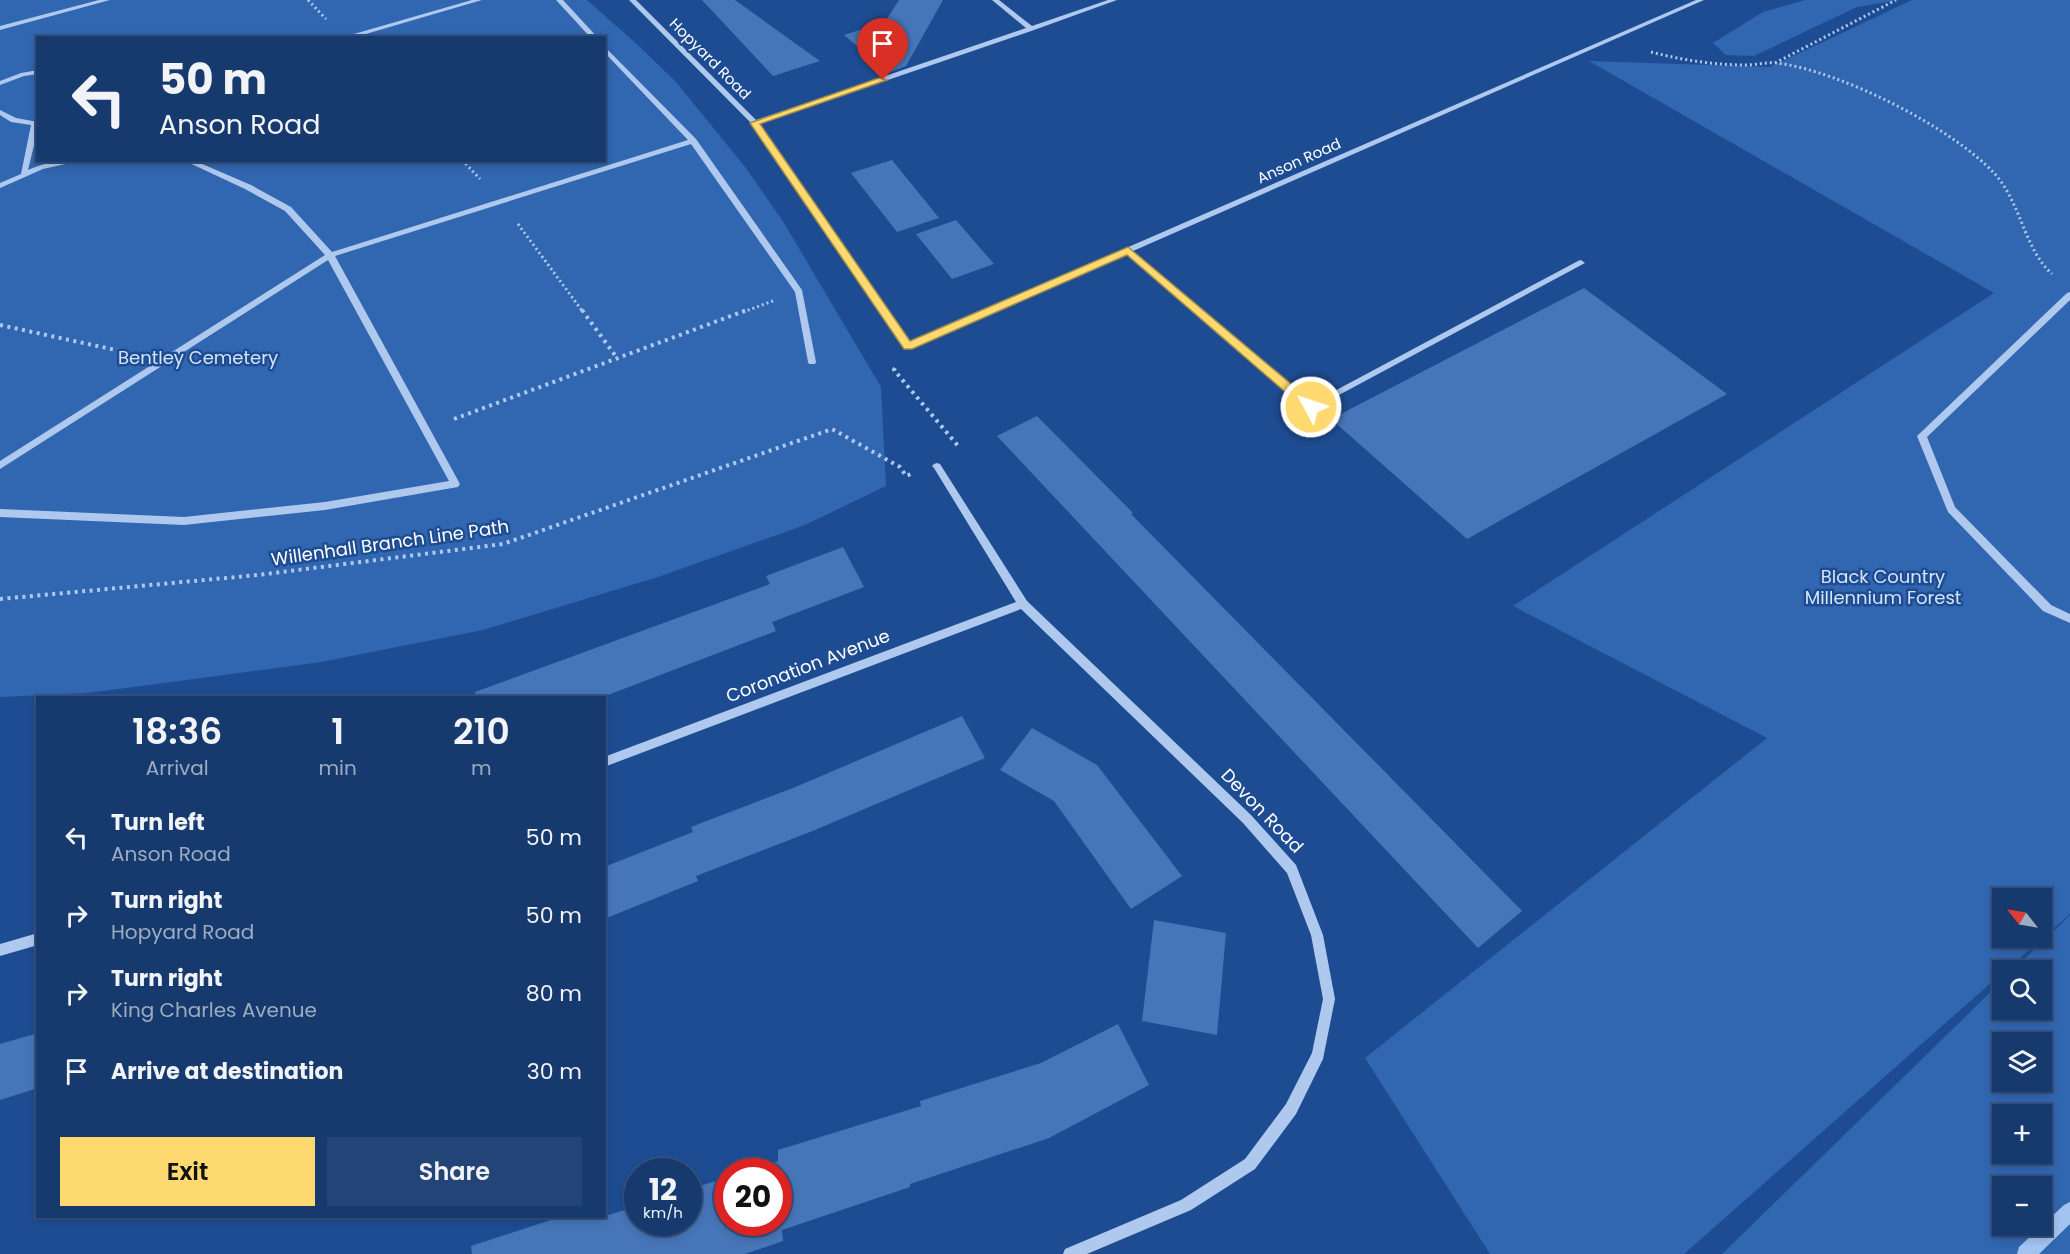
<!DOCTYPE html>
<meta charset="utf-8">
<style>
:root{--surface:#16396e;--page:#234476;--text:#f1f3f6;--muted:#9eacc2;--line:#355381;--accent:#fdd96f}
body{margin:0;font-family:Poppins,sans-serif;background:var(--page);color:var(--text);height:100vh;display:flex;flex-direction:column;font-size:22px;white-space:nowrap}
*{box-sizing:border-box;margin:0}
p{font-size:20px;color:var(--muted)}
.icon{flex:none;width:33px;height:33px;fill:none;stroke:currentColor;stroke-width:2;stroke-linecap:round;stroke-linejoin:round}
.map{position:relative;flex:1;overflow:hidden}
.panel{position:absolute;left:36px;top:696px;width:570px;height:522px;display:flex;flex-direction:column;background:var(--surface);border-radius:0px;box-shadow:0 3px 9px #0003,0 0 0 2px var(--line)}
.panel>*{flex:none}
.top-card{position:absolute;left:36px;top:36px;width:570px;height:126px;border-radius:0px;box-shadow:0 3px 9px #0003,0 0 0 2px var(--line);background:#16396e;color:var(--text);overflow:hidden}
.needle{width:39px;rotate:301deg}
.controls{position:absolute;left:1992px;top:888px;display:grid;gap:12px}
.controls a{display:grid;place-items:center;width:60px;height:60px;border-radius:0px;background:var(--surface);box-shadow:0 3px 9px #0003,0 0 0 2px var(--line);font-size:30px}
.speed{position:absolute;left:624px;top:1158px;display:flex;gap:12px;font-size:30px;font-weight:700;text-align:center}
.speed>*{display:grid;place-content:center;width:78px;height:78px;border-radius:50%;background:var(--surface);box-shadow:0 3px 9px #0003,0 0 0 2px var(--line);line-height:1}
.speed small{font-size:15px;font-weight:400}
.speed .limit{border:9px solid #d22;background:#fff;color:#111}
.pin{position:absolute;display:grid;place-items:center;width:51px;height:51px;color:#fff;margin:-62px -26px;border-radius:50% 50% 50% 0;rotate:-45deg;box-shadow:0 0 6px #0007}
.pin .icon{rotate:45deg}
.me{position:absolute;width:66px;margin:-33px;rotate:310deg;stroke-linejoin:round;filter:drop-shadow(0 0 4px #0008)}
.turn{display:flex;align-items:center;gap:21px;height:126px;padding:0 24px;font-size:27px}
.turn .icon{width:78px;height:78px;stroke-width:2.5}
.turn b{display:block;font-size:42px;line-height:51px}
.eta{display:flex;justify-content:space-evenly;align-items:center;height:102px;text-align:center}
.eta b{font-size:36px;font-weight:600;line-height:42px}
.button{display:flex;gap:12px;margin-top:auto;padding:12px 24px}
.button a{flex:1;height:69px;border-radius:0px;background:var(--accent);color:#111;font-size:24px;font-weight:600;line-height:69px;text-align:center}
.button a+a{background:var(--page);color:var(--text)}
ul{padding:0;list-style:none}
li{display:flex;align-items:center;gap:18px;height:78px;padding:0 24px}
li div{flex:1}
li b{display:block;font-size:22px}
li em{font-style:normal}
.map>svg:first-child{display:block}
</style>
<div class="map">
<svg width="2070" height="1254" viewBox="0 0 2070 1254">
<rect width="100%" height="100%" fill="#1e4c92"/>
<path fill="#3166b0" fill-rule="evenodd" d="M0,0H587L639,46L676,82L746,168L784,223L881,387L886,486L805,525L658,577L483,630L321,662L88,693L0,697ZM38,38H604V160H38Z
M1805,0H1898L1857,7L1754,56L1726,55L1713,43L1763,12Z
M1912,0H2070V914L2006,970H2002V973L1684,1254H1490L1365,1058L1767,738L1513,606L1994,293L1589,61L1770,67ZM2002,898H2042V938H2002Z
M2070,915V1254H1722L2002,981V1010H2042V970H2013ZM2042,1042V1082H2002V1042ZM2042,1114V1154H2002V1114ZM2002,1186H2042V1226H2002Z"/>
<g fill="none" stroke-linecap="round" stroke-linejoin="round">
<path fill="#a3c4f0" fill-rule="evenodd" d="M2070,1202V1224L2039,1254H2017L2019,1247L2064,1205Z"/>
</g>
<path fill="#4676b9" d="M702,0H735L820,61L773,76Z
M899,0H943L906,66L888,73L844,35L885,22Z
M892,160L939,218L897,232L851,173Z
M956,220L994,264L952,279L916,234Z
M1584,288L1727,394L1467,539L1331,419Z
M1037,416L1133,513L1131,514L1522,911L1478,948L997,436Z
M843,547L864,587L772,622L776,631L600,698H476L475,692L770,584L766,576Z
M962,716L985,758L810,832L696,876L698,881L604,919V867L693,832L691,827L793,788Z
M1032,728L1097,765L1182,876L1131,909L1054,801L1000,770Z
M1154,920L1226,933L1217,1035L1142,1021Z
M1118,1024L1149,1085L1049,1138L910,1184V1187L782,1230L783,1241L745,1254H472L471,1246L563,1216H605L638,1206V1222H688V1190L728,1177V1222H778V1172H746L778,1161V1150L921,1106L920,1101L1041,1063Z
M38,1033V1088L0,1100V1044Z"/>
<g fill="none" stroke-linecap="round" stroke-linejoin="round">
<path stroke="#afc9ee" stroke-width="3" stroke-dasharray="2 3" stroke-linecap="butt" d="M308,0L326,19
M1651,52C1682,60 1714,65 1745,65C1756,65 1767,62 1777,63C1840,71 1951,127 1994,173C2021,202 2024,249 2052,274
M1775,63L1896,0
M462,160L480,179
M518,224L583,312
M743,312L773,301"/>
<path stroke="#afc9ee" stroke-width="4" stroke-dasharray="3 4.5" stroke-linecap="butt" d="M582,310L617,358
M0,325L125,352
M895,368L894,370L959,447
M454,419L747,310
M0,599L258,575L503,544L832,429L900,467L906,476L911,474"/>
<path fill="#afc9ee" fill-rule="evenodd" d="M99,0H110L0,30V26Z
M472,0H482L352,38H340Z
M556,0H563L598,38H591Z
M629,0H636L756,120L1026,28L992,0H999L1032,26L1108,0H1117L1034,30L759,124L910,342L1696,0H1704L1133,251L1312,403L1578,261L1581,260L1585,263L1311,410L1308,409L1126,254L911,348H905L752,124Z
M604,46L696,139L802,290L816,362L815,364H809L808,362L795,292L691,144L335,256L460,484L458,487L325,510L184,525L0,517V509L184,517L325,502L449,481L328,260L0,469V461L325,255L285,211L245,189L183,160H193L251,185L291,207L332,252L688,140L604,52Z
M38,70V74L24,76L0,85V81L21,73Z
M0,110L16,118L38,122V129L28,170C46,162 64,160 83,160L43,169L0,188V183L21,174L31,125L11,122L0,115Z
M2070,292V300L1927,437L1955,507L2051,605L2070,614V623L2043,611L1948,512L1917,436L2067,293Z
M937,463L940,464L1027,601L1251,815L1296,865L1323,935L1335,999L1323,1059L1296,1114L1255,1169L1191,1210L1087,1254H1063L1065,1249L1181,1200L1245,1159L1286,1104L1312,1053L1323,999L1311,935L1287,873L1243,823L1021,609L604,767V757L1016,602L934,468L932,466L934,464Z
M38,933V945L0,956V944Z"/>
</g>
<path fill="#fdd96f" stroke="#a48d48" stroke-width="1.5" d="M879,78L887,80L760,124L910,341L1128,247L1315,404V410H1306L1127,255L912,349H904L750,123Z"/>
<g text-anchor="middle" stroke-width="5" stroke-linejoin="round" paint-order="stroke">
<g font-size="15" fill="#fff" stroke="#1e4c92">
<text transform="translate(710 59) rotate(45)" y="5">Hopyard Road</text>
<text transform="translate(1299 161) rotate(-24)" y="5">Anson Road</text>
</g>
<g font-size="18" fill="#d5e5fa" stroke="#1e4c92">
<text x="198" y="364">Bentley Cemetery</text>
<text x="1883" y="583">Black Country<tspan x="1883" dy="21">Millennium Forest</tspan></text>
</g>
<g font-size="18" fill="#fff" stroke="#1e4c92">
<text transform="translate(390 543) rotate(-8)" y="6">Willenhall Branch Line Path</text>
<text transform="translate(808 666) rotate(-21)" y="6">Coronation Avenue</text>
<text transform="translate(1262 811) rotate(46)" y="6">Devon Road</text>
</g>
</g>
</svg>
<div class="controls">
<a><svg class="needle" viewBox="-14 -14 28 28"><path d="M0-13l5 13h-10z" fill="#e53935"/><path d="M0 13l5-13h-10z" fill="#9eacc2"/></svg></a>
<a><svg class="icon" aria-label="search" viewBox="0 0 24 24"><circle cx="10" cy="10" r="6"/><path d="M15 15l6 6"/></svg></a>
<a><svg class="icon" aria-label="layers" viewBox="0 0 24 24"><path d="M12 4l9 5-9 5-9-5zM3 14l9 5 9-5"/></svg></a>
<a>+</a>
<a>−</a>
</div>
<div class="speed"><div>12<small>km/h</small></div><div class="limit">20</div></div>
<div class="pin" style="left:883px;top:80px;background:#d93025"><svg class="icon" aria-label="arrive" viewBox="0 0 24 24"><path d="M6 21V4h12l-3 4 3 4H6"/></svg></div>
<svg class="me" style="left:1311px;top:407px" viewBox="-20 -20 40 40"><circle r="17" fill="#fdd96f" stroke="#fff" stroke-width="3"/><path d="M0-11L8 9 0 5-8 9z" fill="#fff"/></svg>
<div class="top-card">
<div class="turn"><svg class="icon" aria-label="left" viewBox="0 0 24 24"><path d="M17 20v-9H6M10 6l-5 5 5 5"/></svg><div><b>50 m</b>Anson Road</div></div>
</div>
<section class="panel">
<div class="eta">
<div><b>18:36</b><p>Arrival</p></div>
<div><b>1</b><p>min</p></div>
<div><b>210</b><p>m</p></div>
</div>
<ul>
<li><svg class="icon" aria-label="left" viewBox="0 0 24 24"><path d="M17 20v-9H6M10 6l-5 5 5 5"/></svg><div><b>Turn left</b><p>Anson Road</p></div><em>50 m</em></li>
<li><svg class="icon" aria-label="right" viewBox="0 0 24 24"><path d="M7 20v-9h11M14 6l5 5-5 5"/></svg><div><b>Turn right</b><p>Hopyard Road</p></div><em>50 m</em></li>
<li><svg class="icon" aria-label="right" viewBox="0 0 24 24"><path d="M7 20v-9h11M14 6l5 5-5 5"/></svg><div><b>Turn right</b><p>King Charles Avenue</p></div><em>80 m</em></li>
<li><svg class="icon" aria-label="arrive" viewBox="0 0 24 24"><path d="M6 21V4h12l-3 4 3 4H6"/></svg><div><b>Arrive at destination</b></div><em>30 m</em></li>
</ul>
<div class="button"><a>Exit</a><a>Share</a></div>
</section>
</div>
